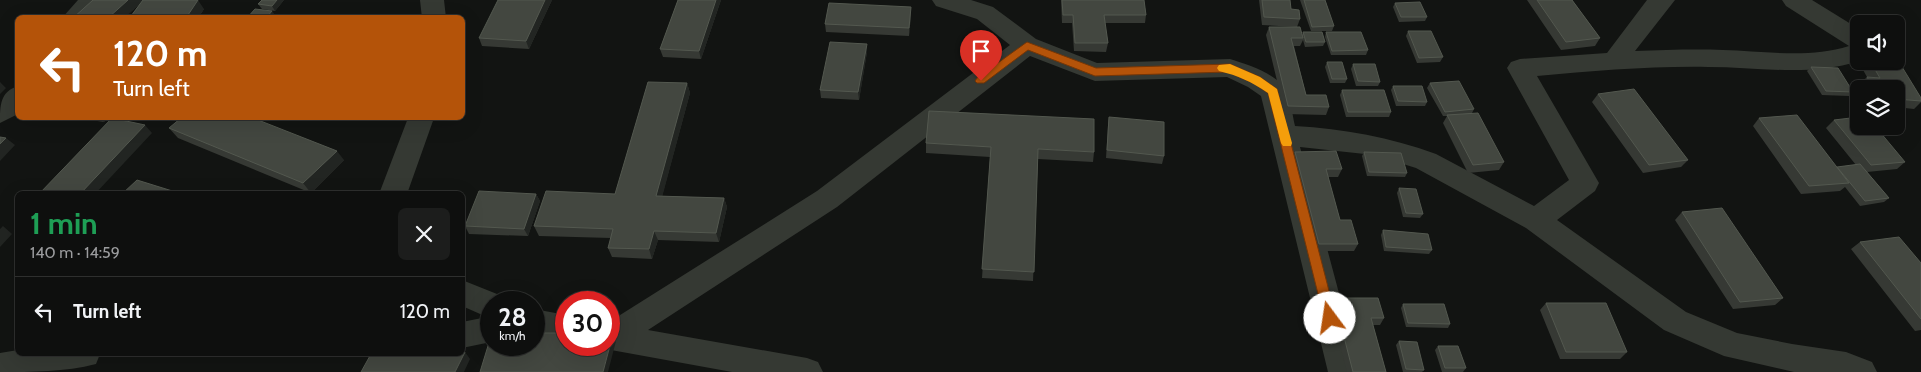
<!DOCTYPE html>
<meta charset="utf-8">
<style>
:root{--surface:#0e0f0e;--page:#1c1d1c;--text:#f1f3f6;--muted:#9b9c9e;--line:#2e2f2e}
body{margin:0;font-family:Cabin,sans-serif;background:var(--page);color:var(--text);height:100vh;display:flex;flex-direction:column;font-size:19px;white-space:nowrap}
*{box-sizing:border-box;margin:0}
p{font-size:16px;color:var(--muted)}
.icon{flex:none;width:28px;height:28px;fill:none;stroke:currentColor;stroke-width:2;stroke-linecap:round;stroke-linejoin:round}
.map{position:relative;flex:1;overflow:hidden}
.side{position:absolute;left:15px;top:191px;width:450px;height:165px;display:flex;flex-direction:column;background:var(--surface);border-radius:8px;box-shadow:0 5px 20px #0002,0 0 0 1px var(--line)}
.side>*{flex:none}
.guide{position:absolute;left:15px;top:15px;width:450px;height:105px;border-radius:8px;box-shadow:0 5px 20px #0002,0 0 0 1px var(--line);background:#b45309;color:#fff;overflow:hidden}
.fabs{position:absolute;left:1850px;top:15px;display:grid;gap:10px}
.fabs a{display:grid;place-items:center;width:55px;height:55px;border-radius:8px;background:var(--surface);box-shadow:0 5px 20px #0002,0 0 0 1px var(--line);font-size:25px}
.speed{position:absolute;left:480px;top:291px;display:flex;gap:10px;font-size:25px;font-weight:700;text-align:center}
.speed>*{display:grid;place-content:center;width:65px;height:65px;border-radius:50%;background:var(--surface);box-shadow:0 5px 20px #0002,0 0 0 1px var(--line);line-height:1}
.speed small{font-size:12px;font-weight:400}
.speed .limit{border:8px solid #d22;background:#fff;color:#111}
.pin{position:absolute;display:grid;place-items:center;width:42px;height:42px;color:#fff;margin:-51px -21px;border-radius:50% 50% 50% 0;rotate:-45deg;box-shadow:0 0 5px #0007}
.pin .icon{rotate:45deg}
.me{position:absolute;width:55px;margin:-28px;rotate:346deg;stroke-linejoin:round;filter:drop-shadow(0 0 4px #0008)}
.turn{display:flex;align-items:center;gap:18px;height:105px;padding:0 15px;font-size:22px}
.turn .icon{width:65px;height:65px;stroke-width:2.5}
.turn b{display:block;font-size:35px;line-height:42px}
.round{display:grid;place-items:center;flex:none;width:52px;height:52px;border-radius:8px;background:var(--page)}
.summary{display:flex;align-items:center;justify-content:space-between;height:85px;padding:0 15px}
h1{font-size:30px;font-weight:700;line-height:38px;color:#1e9e55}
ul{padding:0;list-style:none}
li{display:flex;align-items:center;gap:15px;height:70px;padding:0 15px;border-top:1px solid var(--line)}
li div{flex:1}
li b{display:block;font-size:19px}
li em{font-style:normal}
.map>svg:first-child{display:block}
</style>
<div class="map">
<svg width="1921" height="372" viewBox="0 0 1921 372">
<rect width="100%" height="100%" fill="#121412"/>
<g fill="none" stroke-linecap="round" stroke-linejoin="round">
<path fill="#353933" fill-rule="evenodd" d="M78,0H104L89,18H62Z
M420,0H444L446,18H422Z
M932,0H971L993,7L1036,39L1097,63L1230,59C1246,64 1271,72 1282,85C1291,95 1292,114 1295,126C1344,129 1390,137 1436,154L1534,206L1569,180L1507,68L1511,62L1520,59L1607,53L1647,0H1675L1635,51C1665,50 1694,49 1723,50C1765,51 1808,59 1849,46L1786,6L1782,0H1812L1859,29V61C1809,77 1759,67 1708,67C1651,66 1594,71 1537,76L1599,183L1595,191L1557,220L1686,312L1737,333L1792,344L1846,352L1872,362L1877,372H1794L1724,356L1664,330L1526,228L1416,168L1374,155L1300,147L1360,372H1328L1261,96L1248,87L1227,77L1095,81L1030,56L837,207L648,330L807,358L818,362L823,372H732L611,350L598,345H609V322L817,191L1010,45L977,19L936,6Z
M18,86V114L0,123C0,105 0,92 18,86Z
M408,118H434L407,194H379Z
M462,280L502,296L505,302H491V342L462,348V322L487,317L462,306Z
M534,309L566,315V341L534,335Z
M18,350V354H100L96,364C65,372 32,372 0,372V353Z"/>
</g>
<path fill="#363934" d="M284,0L275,11L262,9L258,4Z
M552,0L529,49L482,46L479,38Z
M678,0H721L701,59L663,57L660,49Z
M1061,0H1144L1146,15L1145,23H1105L1108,43L1106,52L1074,51L1072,23H1062Z
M1259,0H1290L1291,9L1300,19L1297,27L1262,25Z
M1300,0H1325L1334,26L1332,31H1311Z
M1527,0H1572L1600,38L1595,46L1561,50Z
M142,1L204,9L198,18H132L131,16L141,3L124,18Z
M1395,3L1427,17L1425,21L1399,22L1393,7Z
M911,7V15L909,36L826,32L825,24Z
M1269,27L1302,35L1303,32L1325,42L1323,46L1305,47L1303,40L1300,46H1294L1306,95L1329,107L1326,115L1285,114L1266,35Z
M1408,31L1443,57L1440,62L1417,63L1406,36Z
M1326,32L1368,50L1366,55H1331L1325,37Z
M867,52L859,100L821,98L820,90Z
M1868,61H1889L1921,98V102L1914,109L1896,107V89H1861L1859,85L1867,77L1862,68Z
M1327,62L1347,79L1345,83H1330L1325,67Z
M1353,64L1380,82L1378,86H1356L1351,69Z
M1811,67L1853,92L1849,96L1822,95L1807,71Z
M687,83L690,93L662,196L724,198L727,207L719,242L658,240L652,259L612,257L608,248L611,238L539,236L534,226L615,194Z
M1430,83L1474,109L1472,113L1504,162L1499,170L1468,173L1443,123L1447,116H1443L1427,88Z
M1393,86L1427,102L1425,106H1396L1391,90Z
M1342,90L1391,112L1389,117H1346L1340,95Z
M1598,94L1688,160L1681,167L1643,173L1592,102Z
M1109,117L1164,156L1162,164L1106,158L1108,125Z
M77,118H108L104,122Z
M1759,118L1837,167L1856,165L1826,128L1834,120L1905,162L1897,169L1867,172L1889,198L1884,202L1860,206L1845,187L1840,191L1801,194L1753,126Z
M169,128L344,160L311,193L178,138Z
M926,143L1094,152L1093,162L1038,159L1033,281L982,278L990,157L926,153Z
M1295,152L1342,169L1338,177H1328L1340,220L1358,244L1354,251H1316L1292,160Z
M1364,152L1407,173L1405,177L1367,176L1362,156Z
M1399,188L1423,214L1420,218L1403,217L1397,193Z
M536,194L540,201L528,236L469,234L465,226Z
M1682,212L1783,298L1775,305L1733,309L1675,220Z
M1383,230L1432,250L1429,254L1384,251L1381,235Z
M1860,242L1921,263V330L1915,331L1851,249Z
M1334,298L1384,318L1380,325H1373L1386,372H1347L1330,306Z
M1546,303L1627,352L1620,359H1560L1540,310Z
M1403,304L1450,324L1448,328L1406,327L1401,308Z
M1399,341L1424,370L1422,372H1403L1396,345Z
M1438,346L1466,368L1463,372H1442L1435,350Z"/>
<path fill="#222522" d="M128,0H142L143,1L124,18H108Z
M198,0L204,9L198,18H186Z
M277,0H284L275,11L272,6Z
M545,0H552L529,49L526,41Z
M716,0H721L701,59L699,51Z
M911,7V15L909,36V28Z
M272,11L275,15L273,18H266Z
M867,44V52L859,100L858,92Z
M0,82L6,88L0,94Z
M687,83L690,93L660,205L656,196Z
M100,118H108L104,122Z
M145,125L152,133L95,194H80Z
M6,138L15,145L0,161V144Z
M337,151L344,160L311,193L303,183Z
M536,194L540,201L528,236L524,229Z
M724,198L727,207L719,242L716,233Z
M3,226L12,234L0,247V229Z
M654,231L658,240L652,259L649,249Z
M613,334L616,341L608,372H603Z
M465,352L470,359L464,372H455Z"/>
<path fill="#434740" stroke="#53584f" d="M93,0H128L108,18H73Z
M143,0H198L186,18L131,16Z
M262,0H277L272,6L258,4Z
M498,0H545L526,41L479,38Z
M678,0H716L699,51L660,49Z
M1062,0H1144L1146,15H1104L1108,43H1075L1073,15H1063Z
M1262,0H1290L1291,9L1299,10L1300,19L1264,17Z
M1304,0H1325L1334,26L1312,27Z
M1537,0H1572L1600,38L1566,42Z
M1420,2L1427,17H1401L1395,3Z
M829,3L911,7L909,28L825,24Z
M255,9L272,11L266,18H247Z
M1269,27H1300L1303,38H1291L1306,95H1326L1329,107L1288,106Z
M1408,31H1431L1443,57L1419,58Z
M1303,32H1322L1325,42H1306Z
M1326,32H1361L1368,50L1332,51Z
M830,42L867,44L858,92L820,90Z
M1870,61L1899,62L1921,98V101L1896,99V89H1874L1867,77L1880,78Z
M1327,62H1342L1347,79H1332Z
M1353,64H1375L1380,82L1358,81Z
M1811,67L1838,68L1853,92L1826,91Z
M1459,81L1474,109L1445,112L1430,83Z
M648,82L687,83L656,196L724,198L716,233L654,231L649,249L608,248L613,229L534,226L546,191L615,194Z
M1393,86H1422L1427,102L1398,101Z
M1634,89L1688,160L1649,165L1598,94Z
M1342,90H1384L1391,112H1348Z
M929,111L1094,119V152L1038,149L1034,272L982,269L991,147L926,143Z
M1478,113L1504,162L1473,165L1447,115Z
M1797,115L1849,183L1809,186L1759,118Z
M1109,117L1164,122V156L1107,150Z
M1859,117V126H1875L1905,162L1871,165L1834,120Z
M112,118L145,125L80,194H39Z
M181,118H253L337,151L303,183L169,128Z
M0,137L6,138L0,144Z
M1336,151L1342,169H1326L1340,220H1351L1358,244H1319L1295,152Z
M1364,152L1401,153L1407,173L1369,172Z
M1860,164L1889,198L1865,201L1837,167Z
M137,180L182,194H122Z
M1399,188L1416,189L1423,214L1406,213Z
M479,191L536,194L524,229L465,226Z
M1722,208L1783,298L1740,302L1682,212Z
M18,216V220L14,219Z
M1383,230L1428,234L1432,250L1386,247Z
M1899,237L1921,263V319L1860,242Z
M1334,298H1378L1384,318H1371L1386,372H1353Z
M1546,303H1606L1627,352H1566Z
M1403,304H1444L1450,324L1408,323Z
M534,333H566V345H609V334H613L603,372H480L491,336V345H534Z
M1399,341L1417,342L1424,370L1406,369Z
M1438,346H1458L1466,368H1445Z
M462,351L465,352L455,372H361L371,354H462Z"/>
<path fill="#b45309" stroke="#753606" d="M1027,42L1096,68L1230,64L1260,77L1277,89L1336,318L1335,321L1330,323L1326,321L1324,318L1268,93L1253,83L1228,72L1095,76L1028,50L984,83H977L975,81L977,78Z"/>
<path fill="#f59e0b" d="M1230,64L1260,77L1277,89L1292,143L1291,146H1283L1281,143L1268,93C1250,81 1239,76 1219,71L1217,68L1219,65Z"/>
</svg>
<div class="fabs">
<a><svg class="icon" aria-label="sound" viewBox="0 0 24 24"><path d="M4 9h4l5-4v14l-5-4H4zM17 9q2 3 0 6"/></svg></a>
<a><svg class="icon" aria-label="layers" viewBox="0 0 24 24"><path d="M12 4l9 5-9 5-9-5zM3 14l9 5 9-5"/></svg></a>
</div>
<div class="speed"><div>28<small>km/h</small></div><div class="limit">30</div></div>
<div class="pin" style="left:981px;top:81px;background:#d93025"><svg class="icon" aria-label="arrive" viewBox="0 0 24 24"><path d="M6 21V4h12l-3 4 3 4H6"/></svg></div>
<svg class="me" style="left:1330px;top:318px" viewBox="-20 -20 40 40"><circle r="19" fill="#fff"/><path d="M0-13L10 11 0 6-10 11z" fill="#b45309"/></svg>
<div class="guide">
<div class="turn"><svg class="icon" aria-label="left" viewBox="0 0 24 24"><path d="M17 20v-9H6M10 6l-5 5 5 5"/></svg><div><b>120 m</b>Turn left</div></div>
</div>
<section class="side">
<div class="summary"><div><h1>1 min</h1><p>140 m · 14:59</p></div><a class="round"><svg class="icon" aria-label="close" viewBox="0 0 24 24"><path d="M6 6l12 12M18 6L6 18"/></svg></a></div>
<ul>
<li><svg class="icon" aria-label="left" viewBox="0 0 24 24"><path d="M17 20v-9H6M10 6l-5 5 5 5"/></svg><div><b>Turn left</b></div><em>120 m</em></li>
</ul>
</section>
</div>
